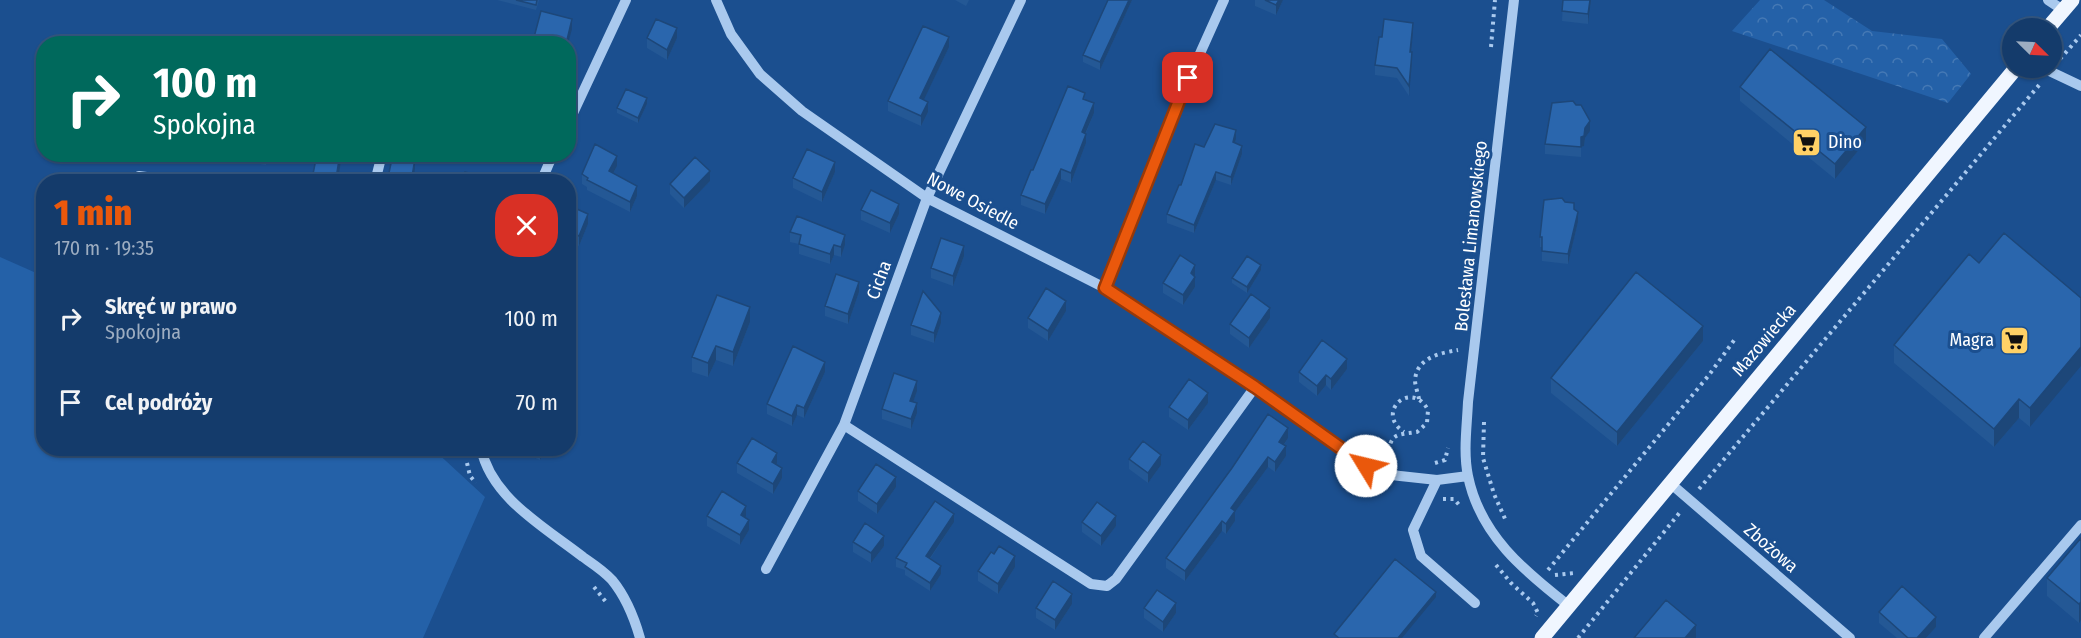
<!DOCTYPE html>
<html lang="pl">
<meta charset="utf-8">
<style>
:root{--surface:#143b6b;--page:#1d4271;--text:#f1f3f6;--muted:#9dadc1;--line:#33557e;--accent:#ea580c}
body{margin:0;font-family:"Fira Sans Condensed",sans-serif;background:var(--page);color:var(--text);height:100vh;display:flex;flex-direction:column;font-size:22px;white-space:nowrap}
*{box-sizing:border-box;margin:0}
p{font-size:20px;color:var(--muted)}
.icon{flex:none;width:33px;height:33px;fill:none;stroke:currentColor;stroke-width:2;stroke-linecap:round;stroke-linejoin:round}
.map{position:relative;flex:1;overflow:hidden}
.sheet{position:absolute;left:36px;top:174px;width:540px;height:282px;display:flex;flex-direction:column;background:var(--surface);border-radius:24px;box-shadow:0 2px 4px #0004,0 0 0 2px var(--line)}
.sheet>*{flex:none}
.guide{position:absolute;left:36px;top:36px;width:540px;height:126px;border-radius:24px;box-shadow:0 2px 4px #0004,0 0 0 2px var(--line);background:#00695c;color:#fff;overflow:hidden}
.needle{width:39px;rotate:114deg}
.tools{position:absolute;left:2002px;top:18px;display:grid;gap:12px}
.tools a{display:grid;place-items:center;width:60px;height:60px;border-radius:50%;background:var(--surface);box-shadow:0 2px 4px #0004,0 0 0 2px var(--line);font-size:30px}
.pin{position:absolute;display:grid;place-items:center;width:51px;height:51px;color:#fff;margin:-26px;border-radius:12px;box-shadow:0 3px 9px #0006}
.me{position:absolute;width:66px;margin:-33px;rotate:306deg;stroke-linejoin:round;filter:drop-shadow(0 0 4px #0008)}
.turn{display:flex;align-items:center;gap:21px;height:126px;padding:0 18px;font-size:27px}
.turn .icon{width:78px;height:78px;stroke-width:2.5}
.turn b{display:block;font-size:42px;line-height:51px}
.round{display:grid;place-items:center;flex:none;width:63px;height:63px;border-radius:24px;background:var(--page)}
.overview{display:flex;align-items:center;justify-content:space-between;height:102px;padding:0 18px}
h1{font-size:36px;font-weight:800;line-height:45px;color:var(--accent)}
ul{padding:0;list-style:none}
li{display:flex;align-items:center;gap:18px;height:84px;padding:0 18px}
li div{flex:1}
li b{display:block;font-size:22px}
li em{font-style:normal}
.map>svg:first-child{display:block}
</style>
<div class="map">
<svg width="2081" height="638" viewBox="0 0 2081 638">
<defs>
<pattern id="forest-crowns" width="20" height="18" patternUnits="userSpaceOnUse" patternTransform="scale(1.5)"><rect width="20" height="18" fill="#2461a8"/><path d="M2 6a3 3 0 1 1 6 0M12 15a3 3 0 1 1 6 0" fill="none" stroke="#4579b5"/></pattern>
</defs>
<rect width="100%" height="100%" fill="#1b4f8f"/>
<path fill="url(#forest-crowns)" d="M1760,0H1824L1872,31L1942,39L1971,74L1948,103L1732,31Z"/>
<path fill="#2461a8" d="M0,257L43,276L44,448L433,449L485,497L423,638H0Z"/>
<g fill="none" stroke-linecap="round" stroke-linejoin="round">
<path stroke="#a9c9ee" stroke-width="4" stroke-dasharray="3 4.5" stroke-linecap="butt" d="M1491,47L1495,0
M2060,59L2081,35
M1419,399C1418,393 1415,386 1415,380C1417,357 1441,353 1458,350
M1484,422L1483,458L1494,494L1506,521
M1387,458C1391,433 1395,435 1417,432L1427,423L1428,410C1412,379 1374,412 1404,432
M467,463L470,476L476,483
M1435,463L1445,460L1448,448
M1699,489L2040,84
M1443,499H1454L1460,506
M1496,565L1511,583L1533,603L1538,613L1536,616
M1548,570L1709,375L1735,339
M1555,575L1574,573
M594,587L606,602
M1578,638L1681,511"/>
<path stroke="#a9c9ee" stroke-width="10" d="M716,0L731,34L760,74L802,111L927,198L1105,288L1255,387L1366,466L1391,475L1437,480L1468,476
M1514,0L1468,402C1467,426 1463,452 1468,476C1480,535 1524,571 1569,606
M2048,0L2063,10
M2043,68L2081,86
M568,124L626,0
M130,182L139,176L184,182
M375,182L382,154
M541,182L553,154
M1105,288L1180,98L1224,0
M844,425L1091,584L1107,586L1116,579L1255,387
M481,448C491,498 546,528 583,557C593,564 604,571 612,580C626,597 634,617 640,638
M1437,480L1413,530L1421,556L1475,603
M1670,483L1850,638
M766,569L844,425L927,198L1021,0
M1984,638L2081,525"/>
<path stroke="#f0f6ff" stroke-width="15" d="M2048,28L2072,0
M1542,638L2016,68"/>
</g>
<path fill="#245895" d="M497,0H539L536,10Z
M955,0H969L966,6Z
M1108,0H1132L1100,70L1083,62V55Z
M1255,0H1283L1276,15L1255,6Z
M1563,0H1591L1588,24L1562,21Z
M1413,33L1411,52L1412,62L1409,96L1397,78L1375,75V65L1382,37Z
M647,38H677L667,60L647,48Z
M949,47L924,99L928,112L921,126L888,111V101Z
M1740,87L1866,141L1835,179L1740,101Z
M1085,100L1094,113L1086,133V143L1071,183L1061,179L1045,214L1021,205V195L1033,170Z
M647,104L638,123L617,113V108Z
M1590,131L1585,138L1584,146L1581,147V157L1545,154V144Z
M1236,139L1235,143L1242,154L1231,185L1216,180L1194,233L1167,223V214L1181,185L1204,147Z
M243,154H268L266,165L243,161Z
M317,154H342L338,182H313V174Z
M617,166L613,174L637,196L630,212L587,190V187L582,184V174Z
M835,172L822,202L793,188V178Z
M710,181L684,208L670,194V184Z
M1565,202L1574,209L1578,222L1568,264L1542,261V247H1540V237Z
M568,205L588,224L579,246L568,241Z
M861,210L899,214L890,233L861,220Z
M44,231V253L40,252V242Z
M790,232L845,245L841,257L834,255L830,264L799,254V244L790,242Z
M964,256L953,286L931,278V268Z
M1979,263L2081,298L2030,427L2019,418L1994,447L1894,363V345Z
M1261,270L1247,293L1232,283V278Z
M1195,275V287L1183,305L1163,293V283Z
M859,292L848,324L825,316V306Z
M1066,311L1048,341L1028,328V318Z
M1270,318L1249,348L1230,334V324Z
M750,322L733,366L716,360L708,377L692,372V357Z
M941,323L934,343L911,335V325Z
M1703,341L1617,446L1551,393V378Z
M1347,369L1331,390L1326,385L1317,396L1299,382V372Z
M825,372L804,418L797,415L792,426L767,414V404Z
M917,391L913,402L917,413L911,429L882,419V409Z
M1208,403L1188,430L1169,417V407Z
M1288,438L1284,445L1286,456L1275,472L1268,467L1235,512V521L1226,534L1222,531L1185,581L1166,568V558L1232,468Z
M525,448H546L540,460L525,453Z
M1129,459L1161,465L1148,483L1129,469Z
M737,463H777L776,465L782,478L773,494L737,473Z
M896,487L877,514L858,501V491Z
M707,516H746L745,518L749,530L740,545L707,526Z
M954,522L930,559L941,574L930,591L905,575V570L896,567V558Z
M1082,522L1116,526L1101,546L1082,532Z
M2081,538L2079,623L2047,596V578Z
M853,542L884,546L871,563L853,552Z
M1015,567L998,594L978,581V571Z
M1072,604L1055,630L1036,618V608Z
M1144,608L1176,613L1163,632L1144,618Z
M1879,612L1936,627L1926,638H1897L1879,623Z"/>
<path fill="#1d4779" d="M1129,0H1132L1100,70V62Z
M1279,0H1283L1276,15V5Z
M1590,0H1591L1588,24V14Z
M572,19V29L568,44H566Z
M1413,23V33L1410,62V52Z
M677,28V38L667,60V50Z
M949,37V47L920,108V98Z
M1412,52V62L1409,96V86Z
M647,98V104L638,123V118Z
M928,102V112L921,126V116Z
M1094,103V113L1082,141V132Z
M1590,121V131L1585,138L1584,146L1581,147V157V137L1585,128Z
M1866,127V141L1835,179V164Z
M1236,130V139L1233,150V142Z
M1086,134V143L1071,183V173Z
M1242,146V154L1231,185V177Z
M340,154H342L338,182H336Z
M617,156V166L609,181V171Z
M415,159V169L413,182H411Z
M835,162V172L822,202V192Z
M1061,169V179L1045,214V204Z
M710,171V181L684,208V198Z
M1216,172V180L1194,233V225Z
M637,186V196L630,212V202Z
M899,204V214L890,233V223Z
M1578,212V222L1568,264V254Z
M588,214V224L579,246V236Z
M845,235V245L841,257V247Z
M834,245V255L830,264V254Z
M964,246V256L953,286V276Z
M1195,265V275L1193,280L1195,277V287L1183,305V295Z
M1261,265V270L1247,293V287Z
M571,280V290L568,294V284Z
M859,282V292L848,324V314Z
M1066,301V311L1048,341V331Z
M750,307V322L733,366V352Z
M1270,308V318L1249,348V338Z
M941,313V323L934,343V333Z
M1703,326V341L1617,446V432Z
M716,346V360L708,377V363Z
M2081,347V366L2030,427V408Z
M1347,359V369L1331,390V379Z
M825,362V372L804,418V408Z
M1326,375V385L1317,396V386Z
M917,381V391L910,411V401Z
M1208,393V403L1188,430V420Z
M2019,399V418L1994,447V429Z
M917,403V413L911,429V419Z
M797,405V415L792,426V416Z
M1288,428V438L1279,452V442Z
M1286,446V456L1275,472V462Z
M543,448H546L540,460V455Z
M777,453V463L772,472V462Z
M1161,455V465L1148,483V473Z
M1268,457V467L1235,512V521L1226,534V524L1231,508Z
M782,468V478L773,494V484Z
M896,477V487L877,514V504Z
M746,506V516L741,525V515Z
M954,514V522L926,564V556Z
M1116,516V526L1101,546V536Z
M749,520V530L740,545V535Z
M1222,521V531L1185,581V571Z
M884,536V546L871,563V553Z
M1015,556V567L998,594V584Z
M941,566V574L930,591V583Z
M1436,592V597L1402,638H1398Z
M1072,594V604L1055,630V620Z
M2081,602V620L2079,623V604Z
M1176,603V613L1163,632V622Z
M1936,617V627L1926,638H1917Z
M1696,625V638H1685Z"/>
<path fill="#2a66ad" stroke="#1d4779" stroke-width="1.5" d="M516,0H537L536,5Z
M1108,0H1129L1100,62L1083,55Z
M1265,0H1279L1276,5Z
M1563,0H1590L1588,14L1562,11Z
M541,11L572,19L566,44H542L533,41Z
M656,19L677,28L667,50L647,38Z
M1384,19L1413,23L1410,52H1412L1409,86L1397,68L1375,65L1379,37H1382Z
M923,26L949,37L920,98L928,102L921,116L888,101Z
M429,38L456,44H427Z
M1770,49L1866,127L1835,164L1740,87Z
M1068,86L1085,93L1083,99L1094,103L1082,132L1086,134L1071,173L1061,169L1045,204L1021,195L1031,170H1033Z
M626,89L647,98L638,118L617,108Z
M1573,101L1576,105H1581L1590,121L1585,128L1584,136L1581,137V147L1545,144L1552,103Z
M1215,124L1236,130L1233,142L1242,146L1231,177L1216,172L1194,225L1167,214L1179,185H1181L1195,144L1204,147Z
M595,144L617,156L609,171L637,186L630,202L587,180L588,178L582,174Z
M807,149L835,162L822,192L793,178Z
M317,154H340L336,178L313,174Z
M393,154L415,159L411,182H387Z
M695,157L710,171L684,198L670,184Z
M465,172L488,178L487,182H463Z
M871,190L899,204L890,223L861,210Z
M1562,198L1565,202L1574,203V209L1578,212L1568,254L1542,251V237H1540L1544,200Z
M568,205L588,214L579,236L568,231Z
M797,216L845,235L841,247L834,245L830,254L799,244L801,235L790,232Z
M44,231V243L40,242Z
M2004,233L2081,298V347L2030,408L2019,399L1994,429L1894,345L1969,254L1979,263Z
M941,238L964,246L953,276L931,268Z
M1180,255L1195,265L1191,273L1195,277L1183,295L1163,283Z
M1247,256L1261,265L1247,287L1232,278Z
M1636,272L1703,326L1617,432L1551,378Z
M836,274L859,282L848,314L825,306Z
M1046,288L1066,301L1048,331L1028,318Z
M923,291L941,313L934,333L911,325Z
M1251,294L1270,308L1249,338L1230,324Z
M717,295L750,307L733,352L716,346L708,363L692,357Z
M1322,340L1347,359L1331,379L1326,375L1317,386L1299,372Z
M793,346L825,362L804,408L797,405L792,416L767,404Z
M894,373L917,381L910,401L917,403L911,419L882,409Z
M1189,379L1208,393L1188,420L1169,407Z
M1268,414L1288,428L1279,442L1286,446L1275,462L1268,457L1231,508L1235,511L1226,524L1222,521L1185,571L1166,558L1232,468Z
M752,438L777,453L772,462L782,468L773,484L737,463Z
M1143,441L1161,455L1148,473L1129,459Z
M527,448H543L540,455Z
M876,464L896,477L877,504L858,491Z
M722,491L746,506L741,515L749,520L740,535L707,516Z
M935,501L954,514L926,556L941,566L930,583L905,567L907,563L896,558Z
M1097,502L1116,516L1101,536L1082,522Z
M865,523L884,536L871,553L853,542Z
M2081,538V602L2079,604L2047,578Z
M999,546L1015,556L998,584L978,571L991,552L994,554Z
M1395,559L1436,592L1398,638H1339L1334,634Z
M1053,581L1072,594L1055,620L1036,608Z
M1902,586L1936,617L1917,638H1908L1879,612Z
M1157,590L1176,603L1163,622L1144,608Z
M1666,600L1696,625L1685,638H1634Z"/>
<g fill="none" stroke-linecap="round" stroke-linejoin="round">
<defs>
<path id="route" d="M1188,78L1105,288L1255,387L1366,466"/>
</defs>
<use href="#route" stroke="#983908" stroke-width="15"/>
<use href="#route" stroke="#ea580c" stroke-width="10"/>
</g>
<defs>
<symbol id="supermarket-square" viewBox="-11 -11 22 22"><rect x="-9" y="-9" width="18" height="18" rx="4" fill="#ffd166" stroke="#1b4f8f"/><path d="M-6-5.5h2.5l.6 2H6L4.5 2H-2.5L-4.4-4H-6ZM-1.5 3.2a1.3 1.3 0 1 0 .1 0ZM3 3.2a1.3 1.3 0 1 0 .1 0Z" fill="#111"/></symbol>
</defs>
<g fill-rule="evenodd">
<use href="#supermarket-square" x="1790" y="126" width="33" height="33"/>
<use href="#supermarket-square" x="1998" y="324" width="33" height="33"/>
</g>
<g text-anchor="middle" stroke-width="6" stroke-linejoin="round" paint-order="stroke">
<g font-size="18" fill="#fff" stroke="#1b4f8f" text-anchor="start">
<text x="1828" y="148">Dino</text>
<text x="1994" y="346" text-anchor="end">Magra</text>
</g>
<g font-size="18" fill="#fff" stroke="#1b4f8f">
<text transform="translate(973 201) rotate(28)" y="6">Nowe Osiedle</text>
<text transform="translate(1471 236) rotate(-84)" y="6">Bolesława Limanowskiego</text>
<text transform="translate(879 280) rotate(-70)" y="6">Cicha</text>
<text transform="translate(1764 340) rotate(-50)" y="6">Mazowiecka</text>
<text transform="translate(1771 548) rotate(41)" y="6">Zbożowa</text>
</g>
</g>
</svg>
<div class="tools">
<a><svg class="needle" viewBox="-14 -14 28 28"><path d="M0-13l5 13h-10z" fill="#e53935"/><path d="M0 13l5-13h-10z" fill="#9dadc1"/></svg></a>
</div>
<div class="pin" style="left:1188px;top:78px;background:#d93025"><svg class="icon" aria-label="arrive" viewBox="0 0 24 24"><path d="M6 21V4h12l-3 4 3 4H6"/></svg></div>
<svg class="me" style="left:1366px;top:466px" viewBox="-20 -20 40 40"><circle r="19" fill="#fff"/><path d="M0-13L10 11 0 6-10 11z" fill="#ea580c"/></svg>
<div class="guide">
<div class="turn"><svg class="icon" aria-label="right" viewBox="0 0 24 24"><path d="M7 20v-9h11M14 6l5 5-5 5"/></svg><div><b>100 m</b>Spokojna</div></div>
</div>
<section class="sheet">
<div class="overview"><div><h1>1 min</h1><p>170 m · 19:35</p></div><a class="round" style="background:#d93025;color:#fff"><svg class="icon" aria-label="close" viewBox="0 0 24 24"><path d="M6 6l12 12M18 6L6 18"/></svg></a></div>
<ul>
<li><svg class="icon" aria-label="right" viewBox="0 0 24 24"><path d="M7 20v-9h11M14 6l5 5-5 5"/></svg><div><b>Skręć w prawo</b><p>Spokojna</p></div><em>100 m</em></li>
<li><svg class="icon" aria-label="arrive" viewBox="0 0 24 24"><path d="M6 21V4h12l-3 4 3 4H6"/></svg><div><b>Cel podróży</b></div><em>70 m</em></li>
</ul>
</section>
</div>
